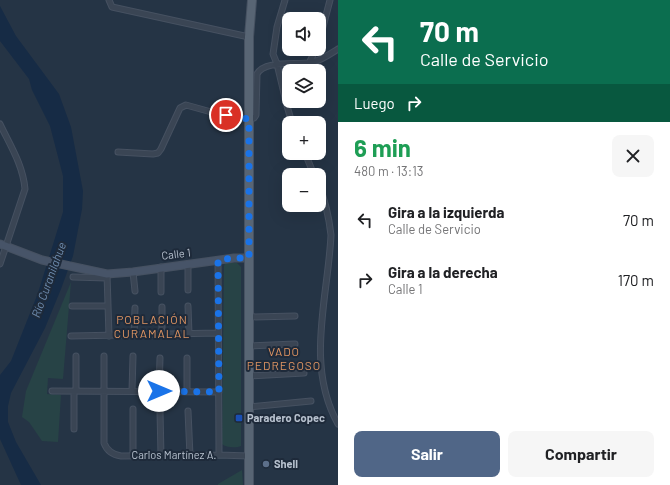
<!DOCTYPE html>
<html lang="es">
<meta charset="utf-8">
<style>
:root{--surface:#fff;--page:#f6f6f6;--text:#202124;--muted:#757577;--accent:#506687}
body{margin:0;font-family:Barlow,sans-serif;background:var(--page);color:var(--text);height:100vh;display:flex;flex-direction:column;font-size:15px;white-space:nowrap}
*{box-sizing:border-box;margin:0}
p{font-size:13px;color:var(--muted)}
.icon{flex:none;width:22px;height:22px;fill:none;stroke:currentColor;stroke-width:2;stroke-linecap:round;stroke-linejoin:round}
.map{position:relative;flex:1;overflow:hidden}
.panel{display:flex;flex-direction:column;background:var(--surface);width:332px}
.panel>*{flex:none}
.guide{background:#0b6e4f;color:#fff;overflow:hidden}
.buttons{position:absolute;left:282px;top:12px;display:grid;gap:8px}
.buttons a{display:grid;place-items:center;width:44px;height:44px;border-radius:8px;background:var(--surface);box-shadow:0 4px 16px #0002;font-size:20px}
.pin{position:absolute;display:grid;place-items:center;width:34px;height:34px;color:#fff;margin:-17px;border:2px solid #fff;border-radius:50%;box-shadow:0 1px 4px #0007}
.me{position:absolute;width:44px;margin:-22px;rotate:90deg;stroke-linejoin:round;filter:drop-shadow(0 0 3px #0008)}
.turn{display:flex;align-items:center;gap:14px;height:84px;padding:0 16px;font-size:18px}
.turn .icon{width:52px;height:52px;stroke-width:2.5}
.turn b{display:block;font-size:28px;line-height:34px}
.then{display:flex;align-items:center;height:38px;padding:0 16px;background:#0003;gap:8px;font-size:15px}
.round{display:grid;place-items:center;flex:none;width:42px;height:42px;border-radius:8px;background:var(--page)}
.summary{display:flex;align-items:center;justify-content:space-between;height:68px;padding:0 16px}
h1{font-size:24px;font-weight:700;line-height:30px;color:#1e9e55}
.cta{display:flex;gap:8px;margin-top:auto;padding:8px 16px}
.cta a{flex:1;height:46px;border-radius:8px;background:var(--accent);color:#fff;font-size:16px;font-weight:700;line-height:46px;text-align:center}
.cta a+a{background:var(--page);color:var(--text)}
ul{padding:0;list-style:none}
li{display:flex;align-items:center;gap:12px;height:60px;padding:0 16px}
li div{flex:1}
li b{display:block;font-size:15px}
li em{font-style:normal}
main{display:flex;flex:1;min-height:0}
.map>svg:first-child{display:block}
</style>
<main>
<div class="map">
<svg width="338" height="485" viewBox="0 0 338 485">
<rect width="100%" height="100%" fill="#253445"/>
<path fill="#274346" d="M225,263H237L241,267V446C237,448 226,448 222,444L224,266Z
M71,282L63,379L48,378L47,394L61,395L58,442L42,441L29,422L22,417L26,391Z
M242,470L243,485H218V484Z"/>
<path fill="#162b45" d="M0,6L16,36L59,94L71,127L83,191L82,209L73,256L61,289L45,328L11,393L8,406V422L16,442L41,485H21L0,439V375L11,361L38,293L63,212V176L50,126L32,90L29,79L0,41Z"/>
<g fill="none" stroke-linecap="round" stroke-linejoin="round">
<defs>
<path id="street" d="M109,0L112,7L249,37
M285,0L277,27L273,54L277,64L287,106L292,123
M319,42L330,0
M309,63L316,49
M0,124C10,145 23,165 25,189L0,264
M118,152L153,154L158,153L161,149L180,108L186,105L215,113L249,119L254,118L256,115L257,74C265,59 299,66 313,62C322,60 330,54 338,49
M305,153L314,175
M319,186C326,202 329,218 331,235C328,298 305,365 338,424
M218,260L219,455
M161,267V292
M133,272L135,291
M107,274L109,336
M73,277L107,278
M188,290V264
M72,306H107
M188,306L189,334
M249,317L295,316
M134,335L135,308
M162,335V307
M71,336L218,333
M249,346L295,344
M76,356V391
M104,356V443C107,451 114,455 121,456L219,455L249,456
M187,358V391
M249,376L304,373
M52,391L219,392
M74,391V429
M132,391L133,356
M159,391L160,358
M249,407L311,401
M160,411L161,456
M188,411L190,456
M133,455V409"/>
<path id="secondary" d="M0,244L42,260L107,274L133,272L234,258H249"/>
<path id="primary" d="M249,485V37L252,0"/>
</defs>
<use href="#street" stroke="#465161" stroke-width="7"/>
<use href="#secondary" stroke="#465161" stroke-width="9"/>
<use href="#primary" stroke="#465161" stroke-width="10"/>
<use href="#street" stroke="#3a4554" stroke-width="5"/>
<use href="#secondary" stroke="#475468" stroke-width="7"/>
<use href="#primary" stroke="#586574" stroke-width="8"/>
</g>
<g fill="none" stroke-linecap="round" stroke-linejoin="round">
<path stroke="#1a73e8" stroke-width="7" stroke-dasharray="0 12.6" d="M159,391L219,392L218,260L234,258H249V119L226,115"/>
</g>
<rect fill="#1a4fb4" stroke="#1e2a3a" stroke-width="1.5" x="235" y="414" width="8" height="8" rx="2"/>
<circle fill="#5c6f8a" stroke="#1e2a3a" stroke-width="1.5" cx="266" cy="464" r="4"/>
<g text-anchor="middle" stroke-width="4" stroke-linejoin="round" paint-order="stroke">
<g font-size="11" fill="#b7c1ce" stroke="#1e2a3a">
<text transform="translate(176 254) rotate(-7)" y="4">Calle 1</text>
<text x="174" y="459">Carlos Martínez A.</text>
</g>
<g font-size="11" font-weight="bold" fill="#b7c1ce" stroke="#1e2a3a" text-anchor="start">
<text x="247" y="422">Paradero Copec</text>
<text x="274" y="468">Shell</text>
</g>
<g font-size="12" font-style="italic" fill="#6e8caf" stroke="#1e2a3a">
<text transform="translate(49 280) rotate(-70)" y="4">Río Curanilahue</text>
</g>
<g font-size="12" letter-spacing="1" fill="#de9462" stroke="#1e2a3a">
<text x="152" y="324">POBLACIÓN<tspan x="152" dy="14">CURAMALAL</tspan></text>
<text x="284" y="356">VADO<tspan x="284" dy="14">PEDREGOSO</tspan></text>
</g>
</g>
</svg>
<div class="buttons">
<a><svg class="icon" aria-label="sound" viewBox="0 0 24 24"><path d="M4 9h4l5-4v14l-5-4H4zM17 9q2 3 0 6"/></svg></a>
<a><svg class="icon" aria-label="layers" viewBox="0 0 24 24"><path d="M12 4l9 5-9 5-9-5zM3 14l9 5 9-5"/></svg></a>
<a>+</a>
<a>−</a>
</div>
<div class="pin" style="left:226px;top:115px;background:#d93025"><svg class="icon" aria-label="arrive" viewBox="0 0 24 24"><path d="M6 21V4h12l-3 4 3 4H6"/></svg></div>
<svg class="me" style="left:159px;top:391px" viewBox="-20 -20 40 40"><circle r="19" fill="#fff"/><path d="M0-13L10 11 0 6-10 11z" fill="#1a73e8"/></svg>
</div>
<section class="panel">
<div class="guide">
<div class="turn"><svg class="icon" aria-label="left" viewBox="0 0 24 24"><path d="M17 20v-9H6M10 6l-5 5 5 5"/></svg><div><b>70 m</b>Calle de Servicio</div></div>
<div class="then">Luego<svg class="icon" aria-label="right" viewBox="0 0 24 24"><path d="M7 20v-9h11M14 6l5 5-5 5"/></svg></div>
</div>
<div class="summary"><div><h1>6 min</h1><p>480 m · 13:13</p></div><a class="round"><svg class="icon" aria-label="close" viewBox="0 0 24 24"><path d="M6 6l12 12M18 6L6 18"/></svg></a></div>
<ul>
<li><svg class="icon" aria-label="left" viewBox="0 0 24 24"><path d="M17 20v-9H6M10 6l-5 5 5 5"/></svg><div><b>Gira a la izquierda</b><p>Calle de Servicio</p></div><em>70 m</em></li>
<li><svg class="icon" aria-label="right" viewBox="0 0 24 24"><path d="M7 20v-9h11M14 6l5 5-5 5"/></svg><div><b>Gira a la derecha</b><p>Calle 1</p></div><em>170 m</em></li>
</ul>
<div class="cta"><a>Salir</a><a>Compartir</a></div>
</section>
</main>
